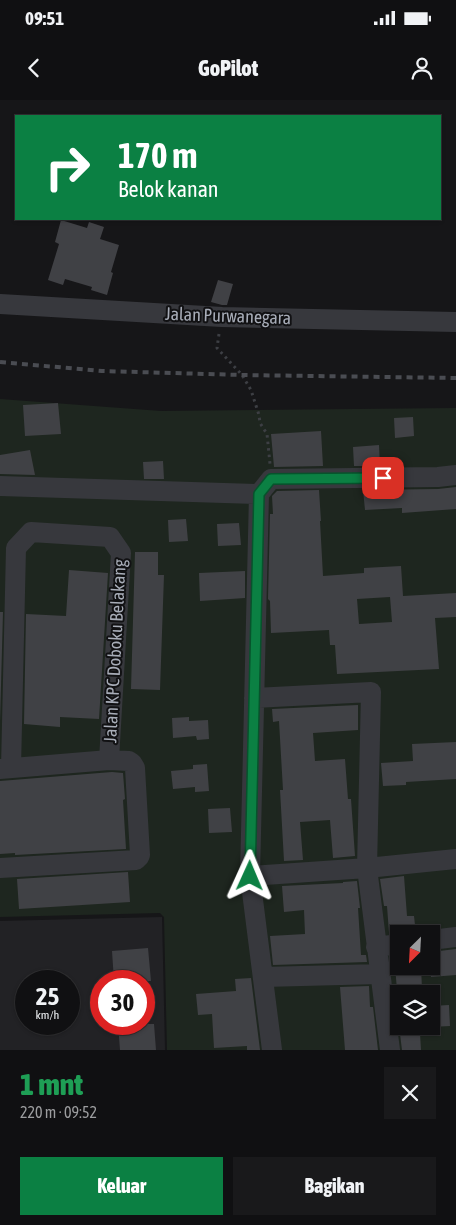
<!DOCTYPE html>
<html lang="id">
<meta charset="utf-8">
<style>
:root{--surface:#101012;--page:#19191b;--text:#f1f3f6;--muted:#9c9d9f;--line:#303032;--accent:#0b8043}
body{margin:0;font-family:"Asap Condensed",sans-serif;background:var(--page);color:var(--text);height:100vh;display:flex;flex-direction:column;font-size:19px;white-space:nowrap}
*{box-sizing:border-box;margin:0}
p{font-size:16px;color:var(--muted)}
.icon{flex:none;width:28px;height:28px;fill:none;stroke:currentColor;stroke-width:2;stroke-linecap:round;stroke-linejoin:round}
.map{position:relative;height:950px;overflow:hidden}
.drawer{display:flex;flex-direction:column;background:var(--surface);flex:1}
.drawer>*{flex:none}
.hud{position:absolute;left:15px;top:15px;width:426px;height:105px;border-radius:0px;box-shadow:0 1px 4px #0004,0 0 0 1px var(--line);background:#0b8043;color:#fff;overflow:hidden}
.needle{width:32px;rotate:204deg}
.fabs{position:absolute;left:390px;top:825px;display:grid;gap:10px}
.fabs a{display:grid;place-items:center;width:50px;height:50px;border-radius:0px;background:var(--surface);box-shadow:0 1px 4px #0004,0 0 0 1px var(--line);font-size:25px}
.speed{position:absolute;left:15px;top:870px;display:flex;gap:10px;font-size:25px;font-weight:700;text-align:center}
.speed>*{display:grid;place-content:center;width:65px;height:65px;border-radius:50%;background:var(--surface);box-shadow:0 1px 4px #0004,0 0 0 1px var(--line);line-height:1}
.speed small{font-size:12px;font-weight:400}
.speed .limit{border:8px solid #d22;background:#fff;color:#111}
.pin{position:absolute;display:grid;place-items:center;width:42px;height:42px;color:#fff;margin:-21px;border-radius:10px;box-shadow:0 2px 8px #0006}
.me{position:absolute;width:55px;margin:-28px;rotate:1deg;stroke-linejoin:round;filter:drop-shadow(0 0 4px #0008)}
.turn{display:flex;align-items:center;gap:18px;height:105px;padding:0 20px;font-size:22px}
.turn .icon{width:65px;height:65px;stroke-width:2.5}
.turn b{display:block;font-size:35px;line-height:42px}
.round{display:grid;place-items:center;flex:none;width:52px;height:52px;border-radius:0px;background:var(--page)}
.head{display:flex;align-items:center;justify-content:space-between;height:85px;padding:0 20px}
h1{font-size:30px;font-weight:800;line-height:38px;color:#1e9e55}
.button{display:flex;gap:10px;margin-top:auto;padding:10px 20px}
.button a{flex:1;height:58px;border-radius:0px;background:var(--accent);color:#fff;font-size:20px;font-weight:800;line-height:58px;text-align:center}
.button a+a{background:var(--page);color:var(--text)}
.status{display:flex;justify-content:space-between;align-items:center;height:35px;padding:0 25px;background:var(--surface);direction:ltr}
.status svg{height:14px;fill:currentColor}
header{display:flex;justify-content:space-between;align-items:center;height:65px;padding:0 20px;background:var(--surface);font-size:22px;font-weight:800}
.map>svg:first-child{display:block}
</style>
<div class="status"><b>09:51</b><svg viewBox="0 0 49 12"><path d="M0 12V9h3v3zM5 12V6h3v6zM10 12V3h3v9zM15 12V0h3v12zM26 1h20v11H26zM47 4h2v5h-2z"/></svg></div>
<header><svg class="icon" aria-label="back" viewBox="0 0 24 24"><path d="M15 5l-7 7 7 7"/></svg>GoPilot<svg class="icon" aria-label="person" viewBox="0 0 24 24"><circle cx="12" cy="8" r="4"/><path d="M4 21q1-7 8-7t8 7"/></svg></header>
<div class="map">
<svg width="456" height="950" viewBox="0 0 456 950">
<rect width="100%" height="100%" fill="#161618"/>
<path fill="#222225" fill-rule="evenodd" d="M162,817L165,950H0V821ZM26,881H69V924H26ZM101,881H144V924H101Z"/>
<path fill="#1e261f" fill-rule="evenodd" d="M0,299L161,311L456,308V950H167L164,817L160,813L0,817ZM399,834H431V866H399ZM399,894H431V926H399Z"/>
<path fill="#404145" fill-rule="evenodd" d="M61,120L87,128L89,122L104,127L100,139L119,145L111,172L113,173L107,195L91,190L92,187L65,179L63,185L48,180L59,144L55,142Z
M218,180L233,184L227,205H222L211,202Z
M58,303L61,334L25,336L23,305Z
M413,317L414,336L395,338L394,318Z
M321,331L323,366L274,367L271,334Z
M379,345L380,366H354L353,347Z
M30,350L35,375L0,374V355Z
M163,361L164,379H144L143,362Z
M456,387V409L402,413V408L365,410L363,390L438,389Z
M319,390L321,421H320L323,476L364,473V468L401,466L403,496L456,493V517L435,518L439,569L337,574L335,545H330L329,530L271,533L270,501L268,499L270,414H273L272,396L277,391ZM390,497L392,522L359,524L357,499Z
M186,419L188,441L169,442L168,420Z
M239,423L241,445L218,446L217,424Z
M135,452H158V475H164L160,590L131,589Z
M69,470L108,473L99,619L60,617V627L24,624L26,514L66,516Z
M245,471V498L200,501L199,473Z
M0,512H3L0,622Z
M358,605V630L313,633L315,661L345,659L348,699H351L355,756L333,758L330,720L300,722L303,760L284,761L280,690H283L279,621L273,622L272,609Z
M189,617V621L208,620L209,639L197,640L196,636L173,638L172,618Z
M456,642V679L406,682V685L383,686L381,663L413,661L412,644Z
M207,664L209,691L195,692V687L173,689L171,671L193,669V665Z
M112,672L123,673L125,699L123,700L126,749L15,755V753L0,754V681Z
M230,708L232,732L209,733L208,709Z
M128,772L130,802L19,809L17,779Z
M404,776L407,816H414L416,834H405L398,832L389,833L387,806H384L380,779Z
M357,781L360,808H358L361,855H366L367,862L273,865L270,836L305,834L304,810L284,812L282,786L343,783V782Z
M148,848L151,881H114L112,851Z
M456,849V875L431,877V852Z
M395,866H421L422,889L397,890Z
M251,878L260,950H247V946L214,948L212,914L198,915L196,894L236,891L235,879Z
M369,886L370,907H373L378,950H345L340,887Z
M449,905L450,926L431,927V906Z
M118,924H154L156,950H120Z
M420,933L421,950H402L400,934Z"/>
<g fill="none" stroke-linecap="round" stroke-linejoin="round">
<path stroke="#3d3f44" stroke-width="3" stroke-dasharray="2.5 4" stroke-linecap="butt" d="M219,234L217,248L242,275L251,290L259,315L260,323L267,334L270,364"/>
<path stroke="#37383d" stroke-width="20" d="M0,204L222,217L456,222
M0,386L259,394
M254,598L371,592L367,768L390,950
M11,668L16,448L31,432L110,437L121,453L109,660
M0,669L109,660L129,661L132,663L135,668L140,755L139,757L136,760L0,768
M250,776L367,768L456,759
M431,840L456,837
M376,847L399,844
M263,877L380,874
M272,950L250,776L259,394L271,379L438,377L456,375"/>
<path stroke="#4a4c52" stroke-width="4" stroke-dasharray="6 5" stroke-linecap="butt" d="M0,262L102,271L242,275L456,278"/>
</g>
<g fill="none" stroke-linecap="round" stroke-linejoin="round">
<defs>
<path id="route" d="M250,776L259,394L271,379L383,378"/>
</defs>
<use href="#route" stroke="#07532c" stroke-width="12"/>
<use href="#route" stroke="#0b8043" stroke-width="9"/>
</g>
<g text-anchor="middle" stroke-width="4" stroke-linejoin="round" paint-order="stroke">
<g font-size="18" fill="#a8adb8" stroke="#111113">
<text transform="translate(228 216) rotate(2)" y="6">Jalan Purwanegara</text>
<text transform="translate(115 551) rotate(-87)" y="6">Jalan KPC Doboku Belakang</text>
</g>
</g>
</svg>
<div class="fabs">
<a><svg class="needle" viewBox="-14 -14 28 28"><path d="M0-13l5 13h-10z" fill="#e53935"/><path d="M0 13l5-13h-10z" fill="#9c9d9f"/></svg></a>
<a><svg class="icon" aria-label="layers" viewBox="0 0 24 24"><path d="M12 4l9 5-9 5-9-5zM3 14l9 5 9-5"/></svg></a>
</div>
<div class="speed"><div>25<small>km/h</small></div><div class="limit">30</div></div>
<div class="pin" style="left:383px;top:378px;background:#d93025"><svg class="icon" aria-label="arrive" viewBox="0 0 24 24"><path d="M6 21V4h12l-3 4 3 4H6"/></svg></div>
<svg class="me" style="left:250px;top:776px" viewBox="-20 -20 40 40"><path d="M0-17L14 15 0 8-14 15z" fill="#0b8043" stroke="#fff" stroke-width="4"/></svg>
<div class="hud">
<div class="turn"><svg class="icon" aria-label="right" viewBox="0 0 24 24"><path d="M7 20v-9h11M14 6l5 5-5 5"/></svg><div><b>170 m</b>Belok kanan</div></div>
</div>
</div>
<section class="drawer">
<div class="head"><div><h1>1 mnt</h1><p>220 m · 09:52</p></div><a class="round"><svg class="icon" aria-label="close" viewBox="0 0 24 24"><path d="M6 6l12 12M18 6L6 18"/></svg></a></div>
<div class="button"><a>Keluar</a><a>Bagikan</a></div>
</section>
